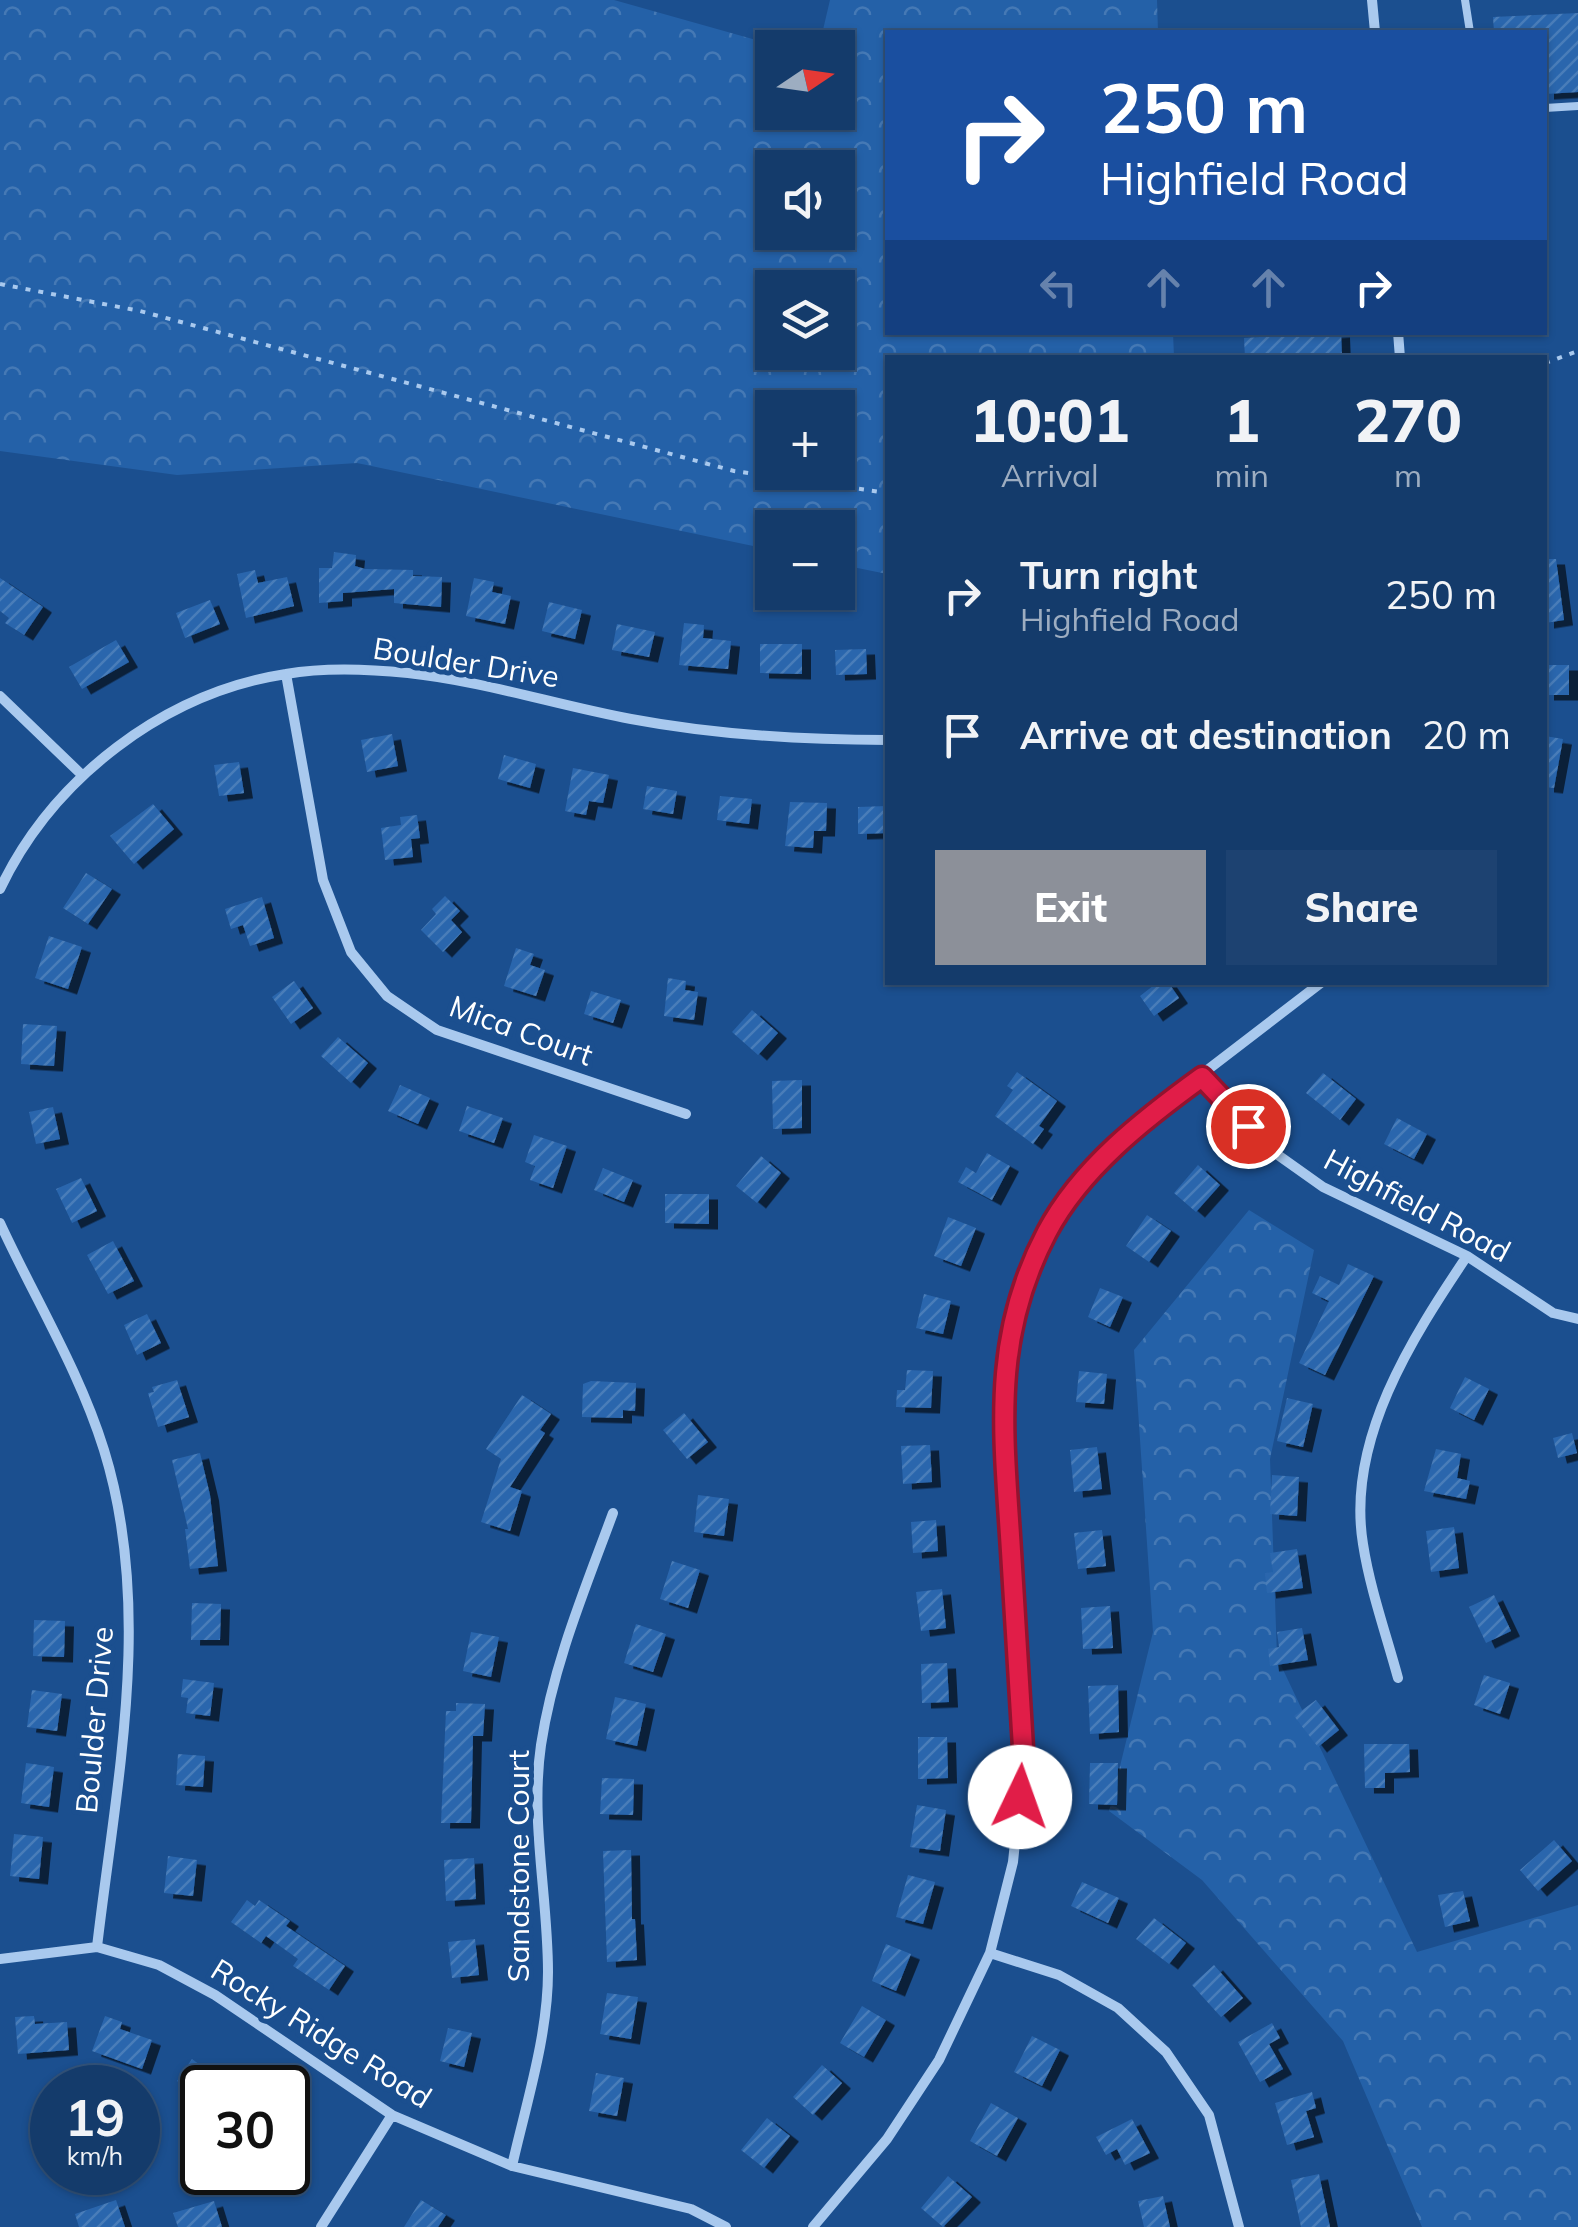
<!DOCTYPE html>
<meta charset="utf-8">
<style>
:root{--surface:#143b6b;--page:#1d4271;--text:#f1f3f6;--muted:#9dadc1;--line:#33557e;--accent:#8c9099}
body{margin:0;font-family:Mulish,sans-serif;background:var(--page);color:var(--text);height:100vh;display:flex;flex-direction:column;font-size:38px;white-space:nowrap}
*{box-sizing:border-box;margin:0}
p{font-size:32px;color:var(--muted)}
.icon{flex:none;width:55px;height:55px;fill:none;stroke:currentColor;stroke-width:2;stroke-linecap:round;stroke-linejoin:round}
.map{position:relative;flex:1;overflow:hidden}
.sheet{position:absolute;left:885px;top:355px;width:662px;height:630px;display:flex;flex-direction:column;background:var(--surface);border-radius:0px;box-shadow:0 2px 8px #0004,0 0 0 2px var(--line)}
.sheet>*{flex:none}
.banner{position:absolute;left:885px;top:30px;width:662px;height:305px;border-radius:0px;box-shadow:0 2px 8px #0004,0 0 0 2px var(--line);background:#1a4fa0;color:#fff;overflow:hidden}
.needle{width:65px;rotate:77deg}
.tools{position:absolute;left:755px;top:30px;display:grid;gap:20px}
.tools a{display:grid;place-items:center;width:100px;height:100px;border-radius:0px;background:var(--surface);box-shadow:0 2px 8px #0004,0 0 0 2px var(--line);font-size:50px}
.speed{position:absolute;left:30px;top:2065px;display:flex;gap:20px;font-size:50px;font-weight:700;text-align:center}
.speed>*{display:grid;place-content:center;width:130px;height:130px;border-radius:50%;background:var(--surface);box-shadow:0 2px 8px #0004,0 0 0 2px var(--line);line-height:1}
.speed small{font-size:25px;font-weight:400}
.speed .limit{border:5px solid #111;border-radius:15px;background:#fff;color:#111}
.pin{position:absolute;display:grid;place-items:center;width:85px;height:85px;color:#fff;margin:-42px;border:5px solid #fff;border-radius:50%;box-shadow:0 2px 10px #0007}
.me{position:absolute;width:110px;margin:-55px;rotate:3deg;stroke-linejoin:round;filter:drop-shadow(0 0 8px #0008)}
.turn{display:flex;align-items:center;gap:35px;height:210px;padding:0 50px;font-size:45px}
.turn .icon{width:130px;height:130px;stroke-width:2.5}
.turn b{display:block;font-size:70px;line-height:85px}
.lanes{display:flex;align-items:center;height:95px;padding:0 50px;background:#0003;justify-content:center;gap:50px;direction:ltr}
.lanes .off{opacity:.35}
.eta{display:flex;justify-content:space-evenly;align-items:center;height:170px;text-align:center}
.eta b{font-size:60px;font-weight:800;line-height:70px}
.cta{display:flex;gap:20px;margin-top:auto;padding:20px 50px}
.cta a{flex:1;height:115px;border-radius:0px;background:var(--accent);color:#fff;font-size:40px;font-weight:800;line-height:115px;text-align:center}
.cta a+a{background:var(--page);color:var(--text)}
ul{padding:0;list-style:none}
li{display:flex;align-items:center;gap:30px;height:140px;padding:0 50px}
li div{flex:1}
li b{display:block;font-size:38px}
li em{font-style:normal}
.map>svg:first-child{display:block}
</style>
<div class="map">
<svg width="1578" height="2227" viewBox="0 0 1578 2227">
<defs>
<pattern id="forest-crowns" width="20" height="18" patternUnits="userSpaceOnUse" patternTransform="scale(2.5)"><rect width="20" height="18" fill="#2461a8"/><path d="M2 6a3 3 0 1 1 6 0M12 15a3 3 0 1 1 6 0" fill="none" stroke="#4579b5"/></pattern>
<pattern id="building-hatch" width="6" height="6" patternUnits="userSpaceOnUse" patternTransform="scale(2.5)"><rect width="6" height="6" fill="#2a66ad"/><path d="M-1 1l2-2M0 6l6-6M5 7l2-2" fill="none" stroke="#4a7db9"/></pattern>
<filter id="shadow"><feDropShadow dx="9" dy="5.5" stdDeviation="0" flood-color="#0009"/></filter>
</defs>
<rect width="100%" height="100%" fill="#1b4f8f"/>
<path fill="url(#forest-crowns)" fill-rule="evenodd" d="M0,0H614L781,47L772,48V112H838V48L819,47L830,0H1157L1158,32H888V332L1173,333L1174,357L888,358L887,574L838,564V528H772V550L357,463L177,475L0,451ZM772,168H838V232H772ZM772,288H838V352H772ZM772,408H838V472H772Z
M1249,1210L1314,1250L1270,1459L1277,1657L1417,1952L1578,1905V2227H1422L1343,2041L1202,1880L1109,1811L1153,1632L1134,1350Z"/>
<path fill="url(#building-hatch)" filter="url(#shadow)" d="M1578,13V92L1545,94V32H1494L1493,17Z
M1341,332L1342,358H1245L1244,338Z
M334,552L356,555L355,566L365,569L413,570V576L442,577L441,607L394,603V589L343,593V601L319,603V568H332Z
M1545,559H1556L1564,620L1545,623Z
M255,570L258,583L287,577L294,606L246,618L237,574Z
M0,578L43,607L24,635L5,623L9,618L0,611Z
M474,578L494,582L492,592L511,596L505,624L466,616Z
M210,600L220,624L185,638L176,613Z
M549,602L582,610L575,639L542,631Z
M684,623L704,625L703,638L731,641L728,669L679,665Z
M617,624L655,632L649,657L612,650Z
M116,640L129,662L82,689L69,667Z
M760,644H802V674L760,673Z
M866,649L867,674L836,675L835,650Z
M1545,665H1569V695H1545Z
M392,734L398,766L367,772L361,740Z
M1545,736L1563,739L1554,788L1545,787Z
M504,755L536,764L530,788L498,779Z
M239,762L244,793L219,796L214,765Z
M573,768L609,775L603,803L589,801L586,815L565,811Z
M647,786L677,791L673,814L643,809Z
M720,796L752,799L749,824L717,820Z
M790,802L827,803L826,831H814L813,848L785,846Z
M153,804L174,829L134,864L110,836Z
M888,806V833L858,834V807Z
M417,815L420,838L411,839L413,857L385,860L381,828L401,825L400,817Z
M86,873L112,889L88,924L63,908Z
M445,896L460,911L451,920L462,932L443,952L421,930L436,914L432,909Z
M262,897L274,938L250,946L243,925L231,929L225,909Z
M49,936L82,947L68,989L35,978Z
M516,948L534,954L530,965L545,970L536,996L504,986Z
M668,978L686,981L685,990L698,992L694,1020L664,1016Z
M294,981L313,1008L291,1024L272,997Z
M1158,982H1168L1179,998L1154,1016L1140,996Z
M591,991L621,1000L613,1023L584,1014Z
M752,1010L778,1033L758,1055L732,1032Z
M23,1024L57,1026L54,1066L21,1064Z
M338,1037L368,1063L351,1083L321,1056Z
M1017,1072L1057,1101L1039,1126L1044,1129L1033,1144L995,1116L1013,1090L1007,1086Z
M1323,1073L1356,1099L1340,1120L1306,1093Z
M802,1080V1128L773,1129L772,1081Z
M400,1085L430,1098L418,1124L388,1111Z
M467,1106L503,1118L494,1143L459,1131Z
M53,1107L60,1139L36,1144L29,1112Z
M1397,1118L1427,1134L1414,1159L1384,1144Z
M534,1135L567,1146L553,1188L530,1180L535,1166L525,1162Z
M987,1153L1010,1166L992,1200L958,1182L966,1167L976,1173Z
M761,1156L781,1173L757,1203L736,1186Z
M1198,1165L1220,1185L1196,1212L1174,1193Z
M603,1168L633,1180L624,1202L594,1190Z
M81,1178L97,1211L72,1223L56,1189Z
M665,1194H709V1224L665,1223Z
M1147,1215L1171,1231L1149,1262L1126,1246Z
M948,1217L976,1228L961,1266L934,1256Z
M113,1241L134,1281L108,1294L87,1255Z
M1348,1264L1374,1276L1325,1375L1299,1363L1329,1301L1312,1293L1320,1276L1339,1285Z
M1100,1288L1123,1297L1110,1327L1088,1317Z
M924,1294L951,1301L943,1334L916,1328Z
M147,1314L161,1343L137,1355L124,1325Z
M907,1370L933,1371L931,1408L896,1407L897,1390H905Z
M1079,1371L1107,1374L1104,1404L1076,1402Z
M1465,1377L1489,1389L1474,1420L1450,1408Z
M177,1380L189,1417L158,1427L148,1393L154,1392L152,1387Z
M591,1381L636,1383L635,1411L623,1410V1418L582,1417L583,1384Z
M522,1395L551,1414L540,1430L545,1433L510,1487L522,1491L510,1531L481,1522L501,1459L486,1449Z
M1287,1398L1313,1404L1303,1447L1277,1441Z
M684,1413L708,1442L687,1459L663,1430Z
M1572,1433L1577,1453L1558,1458L1553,1438Z
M930,1445L932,1482L903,1484L901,1446Z
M1097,1447L1102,1489L1074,1492L1070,1450Z
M1436,1449L1461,1454L1457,1478L1470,1481L1466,1499L1424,1491Z
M200,1453L210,1495L218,1566L190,1569L185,1529H188L172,1460Z
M1272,1475L1299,1477L1297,1516L1270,1514Z
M698,1495L729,1499L724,1536L694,1532Z
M936,1520L938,1551L913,1553L911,1522Z
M1454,1527L1459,1568L1431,1572L1426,1531Z
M1102,1530L1106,1566L1078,1569L1074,1533Z
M1297,1549L1303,1588L1267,1593L1265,1573L1273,1572L1270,1553Z
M672,1561L700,1570L688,1608L660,1599Z
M942,1589L946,1628L921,1631L916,1592Z
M1494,1595L1511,1631L1486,1643L1469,1607Z
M192,1603L221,1604L220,1640H191Z
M1110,1606L1113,1648L1083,1649L1081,1608Z
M34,1620L65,1621L64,1657L33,1656Z
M636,1624L666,1634L653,1672L624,1663Z
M1302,1628L1308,1660L1270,1666L1268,1649L1279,1647L1277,1632Z
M471,1632L499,1637L491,1677L463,1671Z
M947,1663L949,1702L922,1703L921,1664Z
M1484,1675L1510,1683L1500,1714L1474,1705Z
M183,1679L214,1683L210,1716L186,1713L188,1698L181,1697Z
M1118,1685L1119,1732L1090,1734L1088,1686Z
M32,1690L62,1694L57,1731L27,1727Z
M615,1697L646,1704L637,1746L606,1739Z
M1316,1700L1339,1730L1318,1747L1294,1716Z
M456,1703L485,1704L483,1736H473L471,1823H441L446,1711H456Z
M918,1737H947L948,1778L918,1779Z
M1364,1744H1409L1410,1772L1385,1773V1788H1365Z
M178,1754L205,1756L203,1787L176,1785Z
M26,1763L54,1767L49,1807L21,1803Z
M1090,1763H1118L1117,1805L1089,1804Z
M602,1778L634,1779L633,1815L600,1814Z
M917,1805L946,1810L940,1851L910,1847Z
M14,1834L43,1837L39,1879L10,1876Z
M1554,1840L1572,1861L1538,1891L1520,1870Z
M631,1850L632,1919H635L637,1960L607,1962L603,1851Z
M168,1856L197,1860L193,1896L164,1893Z
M474,1858L476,1899L446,1901L444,1860Z
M908,1875L935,1882L923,1924L896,1917Z
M1082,1882L1119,1898L1108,1923L1071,1906Z
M1463,1891L1470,1921L1445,1927L1438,1895Z
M247,1900L255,1906L259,1900L290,1921L286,1926L345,1966L329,1990L293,1966L298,1959L266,1936L261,1943L231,1922Z
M1154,1918L1186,1943L1169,1964L1136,1939Z
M475,1939L479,1975L452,1978L448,1942Z
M886,1944L911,1954L896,1991L872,1981Z
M1214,1965L1243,1998L1221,2017L1192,1985Z
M607,1993L638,1997L631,2039L600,2034Z
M862,2006L886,2020L864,2057L840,2043Z
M34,2016L35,2024L67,2022L69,2050L18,2054L15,2017Z
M105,2016L122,2022L120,2029L152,2040L142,2069L92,2051Z
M1272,2023L1280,2038L1269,2044L1283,2069L1260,2082L1238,2042Z
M448,2028L472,2033L464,2067L440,2061Z
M1032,2036L1060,2050L1042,2086L1014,2072Z
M192,2059L231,2088H202V2099L177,2081Z
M822,2065L842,2083L813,2115L793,2097Z
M596,2073L624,2078L617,2116L589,2111Z
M1312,2092L1316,2108L1306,2111L1314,2137L1287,2145L1275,2103Z
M991,2103L1018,2118L997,2156L970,2141Z
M767,2118L790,2136L764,2168L741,2150Z
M1132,2119L1150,2153L1125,2165L1117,2149L1106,2155L1096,2137Z
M1319,2174L1330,2227H1301L1291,2180Z
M948,2176L972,2197L943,2227L921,2208Z
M1163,2196L1170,2227H1144L1138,2201Z
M116,2200L125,2227H79L75,2214Z
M421,2200L446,2215L438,2227H404Z
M214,2201L222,2227H178L173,2213Z"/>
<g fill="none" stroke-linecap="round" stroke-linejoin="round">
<path stroke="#a9c9ee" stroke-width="4" stroke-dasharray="5 8" stroke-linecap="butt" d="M0,284L140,311L734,471L888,493
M1459,355L1461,358
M1545,363L1578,351"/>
<path stroke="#a9c9ee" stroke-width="8" d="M1465,0L1470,32
M1545,108L1578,106"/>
<path stroke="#a9c9ee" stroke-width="10" d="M1372,0L1375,32
M1398,332L1400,358
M286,674L323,880L351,952L387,996L437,1030L686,1114
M0,696L82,775
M0,889C53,778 164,693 286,674C325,667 369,669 408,673C483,681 556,705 631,719C716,735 801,740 888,740
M1201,1077L1271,1150L1323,1187L1467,1256L1553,1313L1578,1319
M0,1223C35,1299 79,1370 104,1450C154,1611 116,1784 97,1947
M1398,1678C1386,1634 1370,1589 1363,1544C1346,1440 1412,1338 1467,1256
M990,1953L1059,1975L1118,2008L1166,2052L1209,2115L1239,2227
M0,1959L97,1947L159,1965L215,1995L392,2115L512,2166L691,2209L726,2227
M512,2166C526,2104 548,2036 548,1972C548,1897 530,1820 541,1745C553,1665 585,1589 613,1513
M321,2227L392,2115
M813,2227L887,2139L939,2060L990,1953L1013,1862L1023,1764L1004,1441V1366L1020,1293L1048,1230L1095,1167L1154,1111L1322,982"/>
</g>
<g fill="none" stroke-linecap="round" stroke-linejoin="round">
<defs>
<path id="route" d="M1020,1797L1024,1764C1019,1693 1015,1622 1011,1551C1004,1435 990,1340 1047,1232C1081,1168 1144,1119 1202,1077L1248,1126"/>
</defs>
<use href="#route" stroke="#92132f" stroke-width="25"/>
<use href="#route" stroke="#e11d48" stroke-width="18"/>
</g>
<g text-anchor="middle" stroke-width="10" stroke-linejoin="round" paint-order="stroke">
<g font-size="30" fill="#fff" stroke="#1b4f8f">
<text transform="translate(466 663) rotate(9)" y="10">Boulder Drive</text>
<text transform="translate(521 1031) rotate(20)" y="10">Mica Court</text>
<text transform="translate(1417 1206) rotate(28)" y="10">Highfield Road</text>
<text transform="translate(95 1720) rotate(-85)" y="10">Boulder Drive</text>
<text transform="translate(519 1866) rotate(-90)" y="10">Sandstone Court</text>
<text transform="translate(321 2034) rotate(32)" y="10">Rocky Ridge Road</text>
</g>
</g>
</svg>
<div class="tools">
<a><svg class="needle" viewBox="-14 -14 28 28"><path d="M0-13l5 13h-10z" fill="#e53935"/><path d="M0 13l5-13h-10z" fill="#9dadc1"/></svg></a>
<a><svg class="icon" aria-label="sound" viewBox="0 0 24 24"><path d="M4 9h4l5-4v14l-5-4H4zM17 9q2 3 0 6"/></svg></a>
<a><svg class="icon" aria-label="layers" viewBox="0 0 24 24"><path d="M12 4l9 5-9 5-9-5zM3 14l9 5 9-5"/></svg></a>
<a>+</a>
<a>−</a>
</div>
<div class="speed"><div>19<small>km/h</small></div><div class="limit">30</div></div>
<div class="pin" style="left:1248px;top:1126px;background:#d93025"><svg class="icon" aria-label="arrive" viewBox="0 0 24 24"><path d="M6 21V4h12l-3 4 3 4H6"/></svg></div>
<svg class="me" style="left:1020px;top:1797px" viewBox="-20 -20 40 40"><circle r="19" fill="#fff"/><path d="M0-13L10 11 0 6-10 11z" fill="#e11d48"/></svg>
<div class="banner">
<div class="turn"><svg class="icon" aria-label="right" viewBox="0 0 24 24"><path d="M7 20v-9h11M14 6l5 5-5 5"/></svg><div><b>250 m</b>Highfield Road</div></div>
<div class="lanes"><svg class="icon off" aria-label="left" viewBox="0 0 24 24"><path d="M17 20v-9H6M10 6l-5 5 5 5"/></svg><svg class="icon off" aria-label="ahead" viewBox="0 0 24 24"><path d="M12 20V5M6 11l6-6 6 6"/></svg><svg class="icon off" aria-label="ahead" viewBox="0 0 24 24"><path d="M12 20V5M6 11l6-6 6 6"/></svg><svg class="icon" aria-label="right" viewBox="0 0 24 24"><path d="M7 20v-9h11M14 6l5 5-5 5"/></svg></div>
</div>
<section class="sheet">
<div class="eta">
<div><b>10:01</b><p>Arrival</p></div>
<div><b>1</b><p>min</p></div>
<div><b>270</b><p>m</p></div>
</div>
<ul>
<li><svg class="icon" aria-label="right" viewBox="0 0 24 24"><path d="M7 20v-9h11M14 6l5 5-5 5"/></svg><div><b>Turn right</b><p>Highfield Road</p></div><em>250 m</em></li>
<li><svg class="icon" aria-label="arrive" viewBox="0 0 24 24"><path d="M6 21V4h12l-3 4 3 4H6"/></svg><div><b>Arrive at destination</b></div><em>20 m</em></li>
</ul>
<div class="cta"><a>Exit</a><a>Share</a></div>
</section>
</div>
